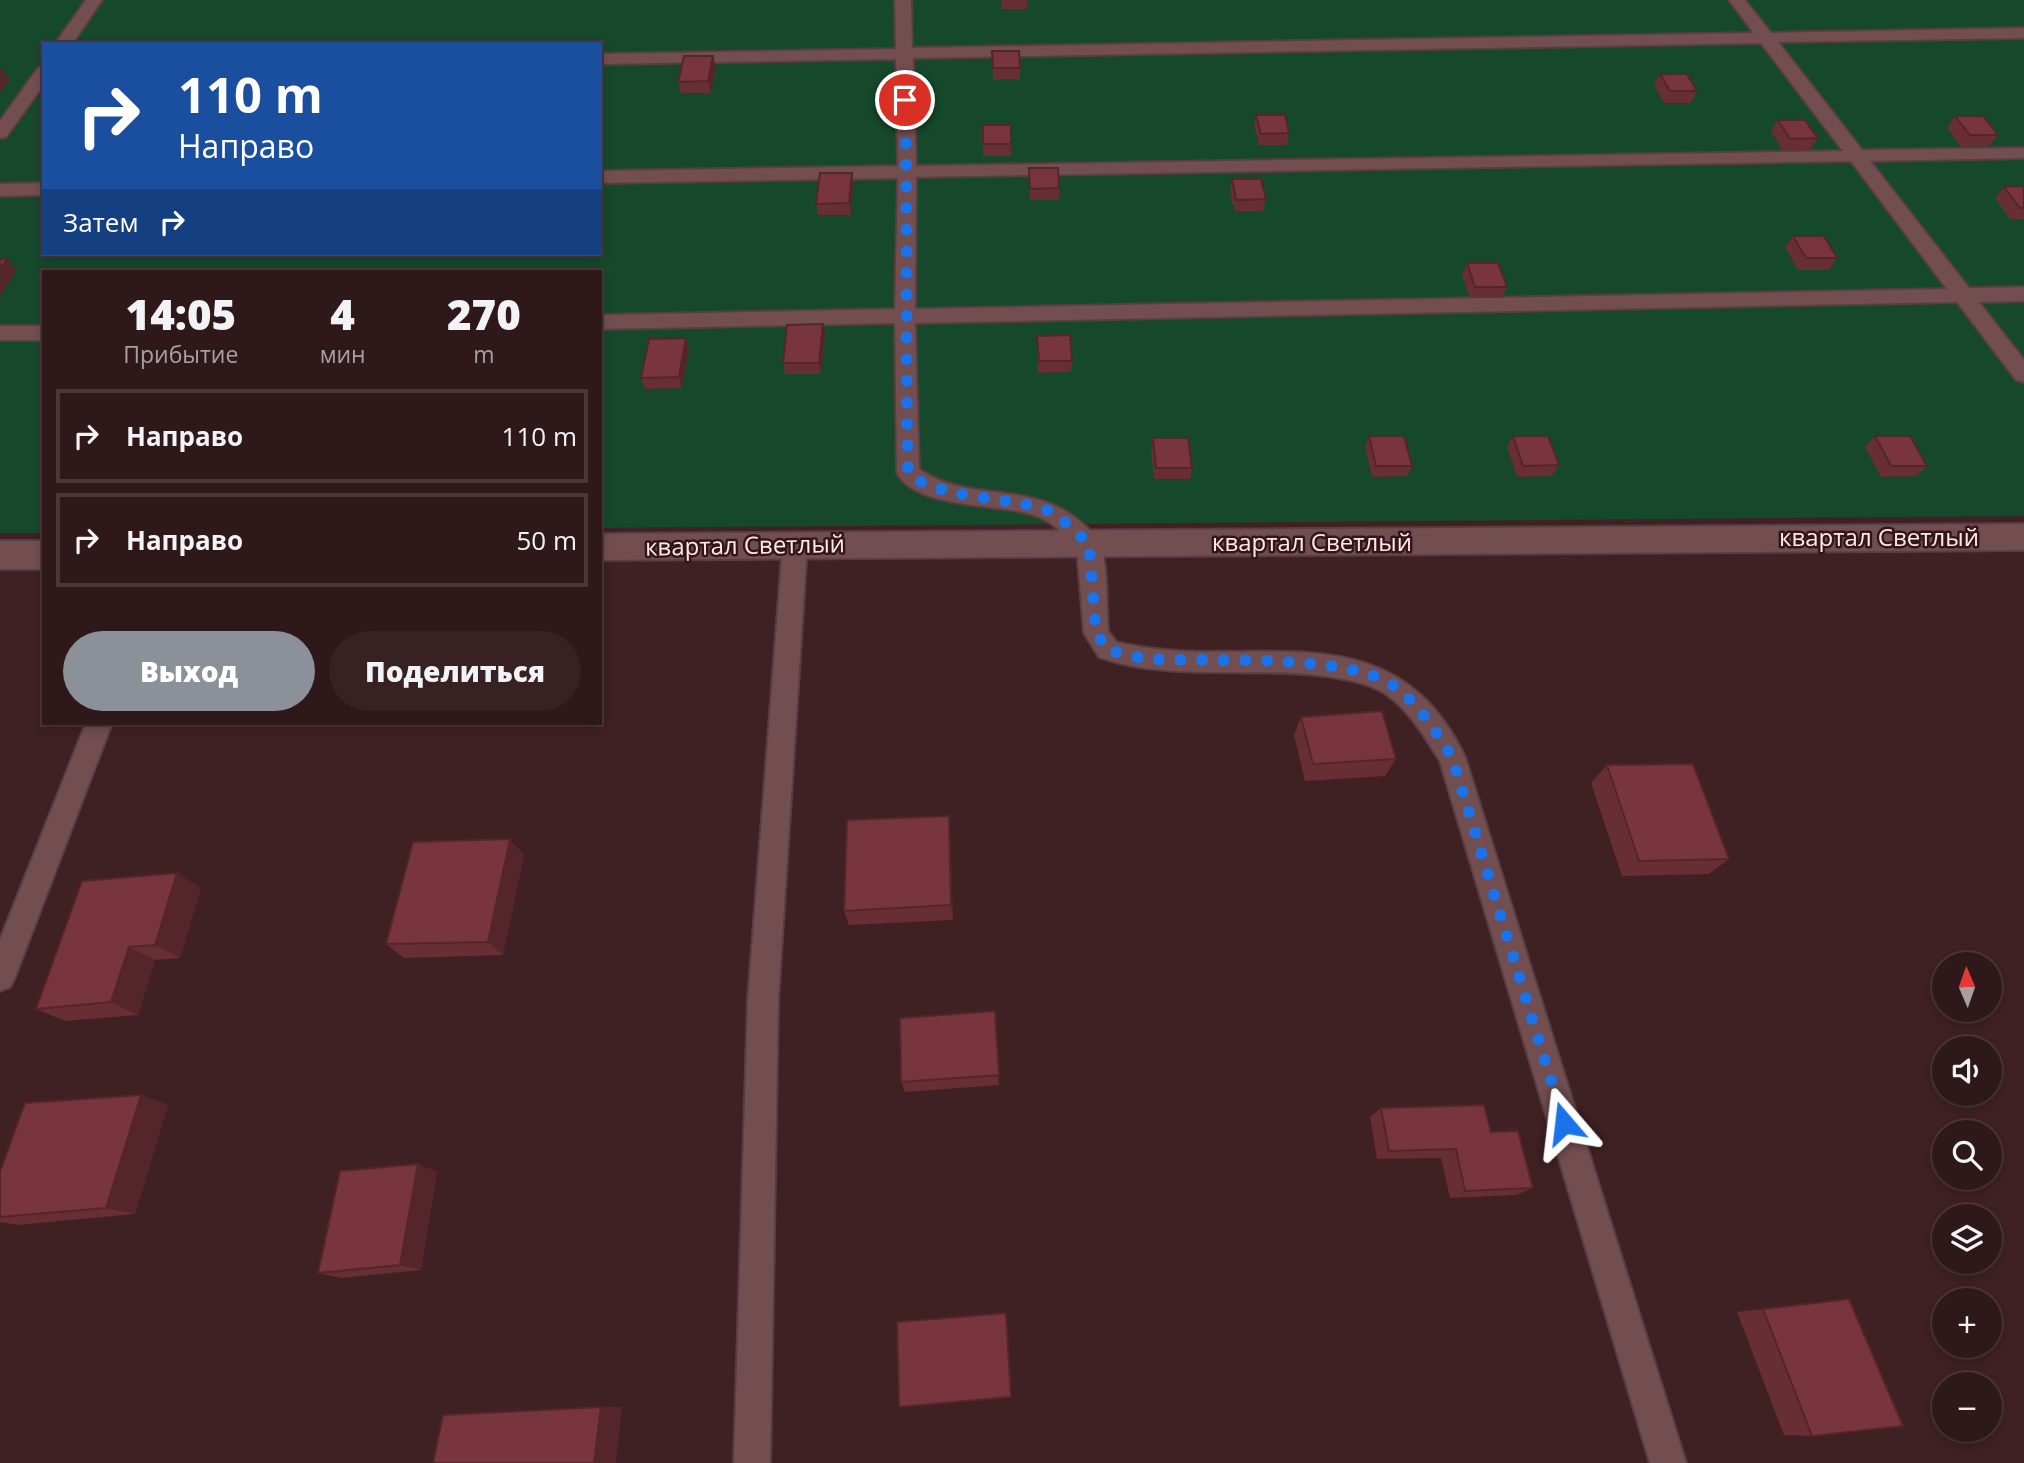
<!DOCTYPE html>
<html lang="ru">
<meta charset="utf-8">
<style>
:root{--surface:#2f181a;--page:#372123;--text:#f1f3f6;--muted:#a7a0a2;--line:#4a3739;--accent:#8c9099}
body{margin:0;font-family:"Open Sans",sans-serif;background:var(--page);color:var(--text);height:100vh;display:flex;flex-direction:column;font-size:26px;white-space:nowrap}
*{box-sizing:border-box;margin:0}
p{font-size:23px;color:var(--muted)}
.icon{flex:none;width:38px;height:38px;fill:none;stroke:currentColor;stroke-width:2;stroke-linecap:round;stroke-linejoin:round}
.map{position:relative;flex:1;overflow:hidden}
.panel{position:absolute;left:42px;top:270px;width:560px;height:455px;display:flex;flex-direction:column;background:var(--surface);border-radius:0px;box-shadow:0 4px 10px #0003,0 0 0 2px var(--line)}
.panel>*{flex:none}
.guide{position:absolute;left:42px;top:42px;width:560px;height:214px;border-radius:0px;box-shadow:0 4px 10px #0003,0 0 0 2px var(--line);background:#1a4fa0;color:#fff;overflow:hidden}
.needle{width:46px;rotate:358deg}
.fabs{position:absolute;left:1932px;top:952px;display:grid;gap:14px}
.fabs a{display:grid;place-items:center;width:70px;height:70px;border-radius:50%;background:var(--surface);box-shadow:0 4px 10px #0003,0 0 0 2px var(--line);font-size:35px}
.pin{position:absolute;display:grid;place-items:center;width:60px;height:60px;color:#fff;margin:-30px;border:4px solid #fff;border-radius:50%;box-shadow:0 2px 7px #0007}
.me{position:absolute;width:77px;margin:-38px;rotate:343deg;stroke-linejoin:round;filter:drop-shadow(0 0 5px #0008)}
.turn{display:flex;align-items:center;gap:24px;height:147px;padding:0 21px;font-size:32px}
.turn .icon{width:91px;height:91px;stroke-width:2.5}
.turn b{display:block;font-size:49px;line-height:60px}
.then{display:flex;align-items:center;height:66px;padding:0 21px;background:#0003;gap:14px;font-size:26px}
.eta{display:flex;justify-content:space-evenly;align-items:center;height:119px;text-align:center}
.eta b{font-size:42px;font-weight:800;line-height:49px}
.button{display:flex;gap:14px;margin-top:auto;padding:14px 21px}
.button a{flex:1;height:80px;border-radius:42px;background:var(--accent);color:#fff;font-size:28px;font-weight:800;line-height:80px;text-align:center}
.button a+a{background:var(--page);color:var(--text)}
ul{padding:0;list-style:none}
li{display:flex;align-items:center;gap:21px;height:94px;margin:0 14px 10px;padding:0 7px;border:4px solid var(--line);border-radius:0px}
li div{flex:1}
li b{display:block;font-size:26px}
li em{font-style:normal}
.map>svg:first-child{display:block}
</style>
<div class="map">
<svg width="2024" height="1463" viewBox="0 0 2024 1463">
<rect width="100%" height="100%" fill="#3f2023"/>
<path fill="#16482c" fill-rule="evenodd" d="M0,0H2024V516L600,528V271H44V533H0ZM44,44H600V254H44Z"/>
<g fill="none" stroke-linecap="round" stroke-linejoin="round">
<defs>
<path id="lane" d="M86,0H102L72,44H55Z
M895,0H911L912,48L1754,33L1729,0H1745L1771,33L2024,28V38L1778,42L1862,150L2024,148V158L1870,161L1969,288L2024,287V301L1979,302L2024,360V382L2016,380L1957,302L915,323L919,469C971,505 1033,478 1084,525C1090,531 1099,537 1101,545C1108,572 1106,603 1108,631L1116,642C1246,675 1390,600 1465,757L1686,1463H1650L1440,761C1425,737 1409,710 1386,694C1367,682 1345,679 1324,676C1250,666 1171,682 1099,657L1084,633L1077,548C1066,537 1054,523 1039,517C1004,502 918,511 897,473L895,323L600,329V315L895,309L898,178L600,183V171L898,166L896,59L600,64V54L896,49ZM1761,43L1843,151L916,166L913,58ZM1851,161L1947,289L915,309L916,177Z
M44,67V84L6,137L0,138V121L38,68Z
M44,183V195L0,196V184Z
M0,326H44V340H0Z
M795,535L803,538L807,544L778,1001L770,1463H734L748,1001L783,544L787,538Z
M86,723H112L15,977L10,987L0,991V940Z"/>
<path id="street" d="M2024,524V550L600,560V534Z
M0,541H44V569H0Z"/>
</defs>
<use href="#lane" stroke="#583e41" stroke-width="4"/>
<use href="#street" stroke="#583e41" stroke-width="4"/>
<use href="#lane" fill="#724e51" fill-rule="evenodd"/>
<use href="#street" fill="#724e51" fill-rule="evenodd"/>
</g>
<path fill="#672e34" d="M1001,0H1027V9H1002Z
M992,51L1020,68V79L993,80Z
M716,67L711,93H681L678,82Z
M1660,74L1697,91L1691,103H1664L1654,85Z
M1256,115L1289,133L1287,145H1259L1254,126Z
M1955,116L1998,135L1989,146L1961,147L1947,128Z
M1778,120L1818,138L1810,150H1782L1771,131Z
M983,125H1011V156H983Z
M1029,168L1059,188V200H1030Z
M852,173L853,184L851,215H818L816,204Z
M1232,179L1266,199L1263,211H1234L1230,191Z
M2024,186V219H2010L1995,198L2004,187Z
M1793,236L1837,258L1829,270H1798L1785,247Z
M1467,263L1507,287L1502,298H1470L1462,275Z
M825,335L821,374H785L783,363Z
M1037,336L1072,361L1071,372L1038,373Z
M686,338L689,350L682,388L645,389L641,378Z
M1369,436L1412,466L1407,476L1372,477L1365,447Z
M1513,436L1559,465L1552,476L1517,477L1507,447Z
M1875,436L1927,466L1916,476L1881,477L1865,447Z
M1153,438L1192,468L1190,479H1154L1151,449Z
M1301,717L1396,759L1385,776L1305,781L1294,735Z
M1607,765L1729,859L1709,874L1622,876L1591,783Z
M949,816L950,832L953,920L849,925L844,911Z
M524,855L503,955L404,958L386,944Z
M201,888L180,958L155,960L138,1015L65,1021L36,1009Z
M995,1011L999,1085L905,1092L901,1082Z
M141,1095L168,1105L135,1214L17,1225L0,1222V1217Z
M1381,1108L1491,1132L1533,1188L1516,1195L1450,1198L1441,1158L1377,1159L1370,1117Z
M418,1164L437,1172L421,1270L341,1278L318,1273Z
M1763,1309L1812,1436L1784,1435L1737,1312Z"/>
<path fill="#54252b" d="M713,56L716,67L711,93L708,81Z
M2,68L10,80L0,93V70Z
M852,173L853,184L851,215L849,203Z
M7,259L17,270L0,296V269Z
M823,324L825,335L821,374L819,363Z
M686,338L689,350L682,388L679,377Z
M949,816L950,832L953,920L951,905Z
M510,839L524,855L503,955L488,942Z
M177,873L201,888L180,958L155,945Z
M129,947L155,960L138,1015L111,1002Z
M141,1095L168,1105L135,1214L106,1208Z
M418,1164L437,1172L421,1270L400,1265Z
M601,1407H622L616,1463H594Z"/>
<path fill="#78353d" stroke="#54252b" stroke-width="2" d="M992,51H1019L1020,68H993Z
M684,56H713L708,81L678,82Z
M1660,74H1687L1697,91H1670Z
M1256,115H1285L1289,133L1261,134Z
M1955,116H1983L1998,135H1970Z
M1778,120H1805L1818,138L1790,139Z
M983,125H1011V144H983Z
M1029,168H1058L1059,188L1030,189Z
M820,173H852L849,203L816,204Z
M1232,179H1261L1266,199L1236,200Z
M2024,186V208H2020L2004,187Z
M1793,236H1824L1837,258H1806Z
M0,259H7L0,269Z
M1467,263H1498L1507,287H1475Z
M823,324L819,363H783L787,325Z
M1070,335L1072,361H1039L1037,336Z
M686,338L679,377L641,378L649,339Z
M1369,436H1404L1412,466H1376Z
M1513,436H1548L1559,465L1523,466Z
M1875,436H1910L1927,466H1891Z
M1153,438H1188L1192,468H1156Z
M1382,711L1396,759L1313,764L1301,717Z
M1693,764L1729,859L1639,861L1607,765Z
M949,816L951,905L844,911L847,820Z
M510,839L488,942L386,944L413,842Z
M177,873L155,945L129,947L111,1002L36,1009L82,881Z
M995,1011L999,1075L901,1082L900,1018Z
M141,1095L106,1208L0,1217V1172L25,1103Z
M1484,1105L1491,1132L1518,1131L1533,1188L1465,1191L1456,1149L1389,1151L1381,1108Z
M418,1164L400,1265L318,1273L340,1171Z
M1849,1299L1903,1426L1812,1436L1763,1309Z
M1006,1313L1011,1397L899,1407L897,1322Z
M601,1407L594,1463H433L443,1415Z"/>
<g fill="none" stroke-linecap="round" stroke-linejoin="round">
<path stroke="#1a73e8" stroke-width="12" stroke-dasharray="0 21.6" d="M905,100C908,225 905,349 908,473C936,498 1004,497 1041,508C1060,514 1074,531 1089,544L1096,633L1108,650C1121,653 1136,658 1150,659C1208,662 1349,653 1394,686C1420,705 1435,730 1452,757L1564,1123"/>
</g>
<g text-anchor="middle" stroke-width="5" stroke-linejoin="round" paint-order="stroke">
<g font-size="24" fill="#fee8e9" stroke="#34161a">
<text x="1879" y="546">квартал Светлый</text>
<text x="1312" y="551">квартал Светлый</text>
<text transform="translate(745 546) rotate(-1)" y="8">квартал Светлый</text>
</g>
</g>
</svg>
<div class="fabs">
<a><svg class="needle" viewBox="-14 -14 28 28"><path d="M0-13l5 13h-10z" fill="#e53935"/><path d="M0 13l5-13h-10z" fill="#a7a0a2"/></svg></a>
<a><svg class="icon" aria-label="sound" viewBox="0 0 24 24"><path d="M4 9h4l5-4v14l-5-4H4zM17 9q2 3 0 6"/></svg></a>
<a><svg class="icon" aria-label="search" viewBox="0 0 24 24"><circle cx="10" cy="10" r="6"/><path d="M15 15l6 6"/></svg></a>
<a><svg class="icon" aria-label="layers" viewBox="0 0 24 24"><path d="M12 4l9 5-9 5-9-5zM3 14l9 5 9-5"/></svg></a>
<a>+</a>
<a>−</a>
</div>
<div class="pin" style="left:905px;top:100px;background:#d93025"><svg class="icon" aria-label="arrive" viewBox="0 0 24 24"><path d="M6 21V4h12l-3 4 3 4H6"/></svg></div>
<svg class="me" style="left:1564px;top:1123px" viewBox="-20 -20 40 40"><path d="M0-17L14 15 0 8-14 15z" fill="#1a73e8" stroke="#fff" stroke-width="4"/></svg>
<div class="guide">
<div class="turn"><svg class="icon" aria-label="right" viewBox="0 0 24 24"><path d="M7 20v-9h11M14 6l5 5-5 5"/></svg><div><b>110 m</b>Направо</div></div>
<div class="then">Затем<svg class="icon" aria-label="right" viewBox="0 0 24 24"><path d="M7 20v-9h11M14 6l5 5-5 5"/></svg></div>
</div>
<section class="panel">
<div class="eta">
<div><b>14:05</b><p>Прибытие</p></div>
<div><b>4</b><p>мин</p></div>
<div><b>270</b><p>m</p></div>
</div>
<ul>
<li><svg class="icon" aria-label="right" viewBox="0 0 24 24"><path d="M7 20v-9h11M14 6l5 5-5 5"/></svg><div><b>Направо</b></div><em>110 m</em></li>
<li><svg class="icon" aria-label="right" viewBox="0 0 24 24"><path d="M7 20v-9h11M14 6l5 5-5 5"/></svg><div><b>Направо</b></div><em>50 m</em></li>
</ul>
<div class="button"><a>Выход</a><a>Поделиться</a></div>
</section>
</div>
